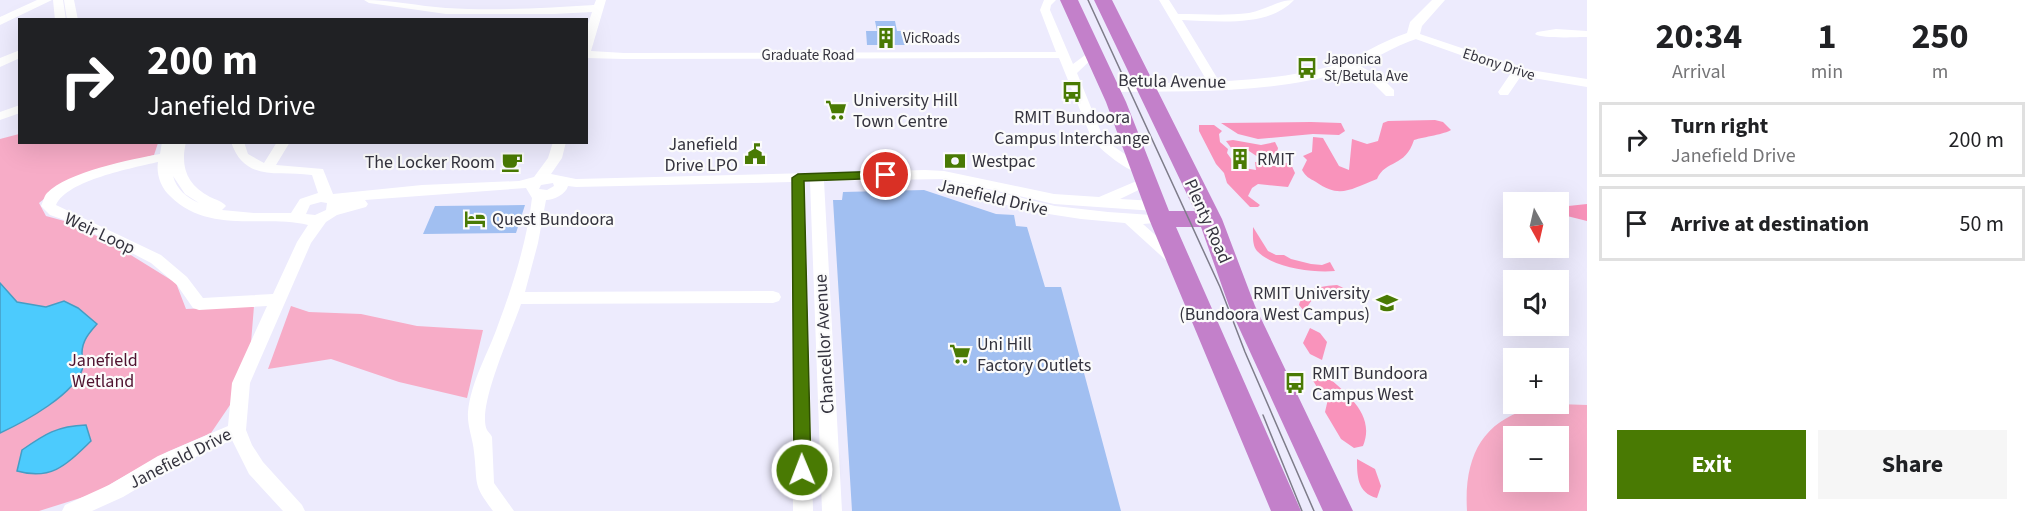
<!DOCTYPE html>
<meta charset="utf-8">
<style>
:root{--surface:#fff;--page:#f6f6f6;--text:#202124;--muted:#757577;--line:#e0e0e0;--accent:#497a03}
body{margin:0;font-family:"Source Sans 3",sans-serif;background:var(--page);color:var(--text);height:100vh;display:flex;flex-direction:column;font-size:22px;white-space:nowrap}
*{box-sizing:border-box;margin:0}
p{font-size:20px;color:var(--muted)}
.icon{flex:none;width:33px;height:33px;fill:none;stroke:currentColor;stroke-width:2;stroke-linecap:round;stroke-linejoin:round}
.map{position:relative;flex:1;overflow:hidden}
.side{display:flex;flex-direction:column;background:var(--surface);width:450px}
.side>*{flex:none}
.banner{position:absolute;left:18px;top:18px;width:570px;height:126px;border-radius:0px;box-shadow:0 6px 24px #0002;background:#202124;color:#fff;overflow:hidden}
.needle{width:39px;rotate:172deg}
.buttons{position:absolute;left:1503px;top:192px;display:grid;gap:12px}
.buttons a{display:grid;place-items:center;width:66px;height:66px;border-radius:0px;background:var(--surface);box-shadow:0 6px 24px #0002;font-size:30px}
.pin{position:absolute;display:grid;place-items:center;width:51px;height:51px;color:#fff;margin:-26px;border:3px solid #fff;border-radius:50%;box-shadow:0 2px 6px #0007}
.me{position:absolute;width:66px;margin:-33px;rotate:359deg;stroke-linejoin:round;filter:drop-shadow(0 0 4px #0008)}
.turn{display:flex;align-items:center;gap:21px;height:126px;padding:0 30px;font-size:27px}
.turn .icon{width:78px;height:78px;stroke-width:2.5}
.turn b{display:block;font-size:42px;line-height:51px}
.eta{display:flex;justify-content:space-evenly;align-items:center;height:102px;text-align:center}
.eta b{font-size:36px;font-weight:700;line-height:42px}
.primary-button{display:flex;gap:12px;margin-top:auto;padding:12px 30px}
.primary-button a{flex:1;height:69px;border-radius:0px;background:var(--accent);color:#fff;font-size:24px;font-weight:700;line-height:69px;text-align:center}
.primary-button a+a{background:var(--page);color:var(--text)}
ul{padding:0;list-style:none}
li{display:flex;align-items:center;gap:18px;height:75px;margin:0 12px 9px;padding:0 18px;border:3px solid var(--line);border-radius:0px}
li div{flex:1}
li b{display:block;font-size:22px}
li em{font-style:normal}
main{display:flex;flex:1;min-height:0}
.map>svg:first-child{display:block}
</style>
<main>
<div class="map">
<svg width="1587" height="511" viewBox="0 0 1587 511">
<rect width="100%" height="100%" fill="#edebfd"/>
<path fill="#f7acc7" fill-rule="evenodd" d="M19,134L20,142L158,143L154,155C113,167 72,175 39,203L46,216L68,222L113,244L176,283L186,309L254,306L251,343L230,405L211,433L167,452L93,494L39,511H0V139Z
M291,306L309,312L361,314L417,326L483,330L467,398L399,382L331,359L268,369Z
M1557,404L1587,405V511H1467C1463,446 1491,410 1557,404ZM1514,436H1558V482H1514Z"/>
<path fill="#f993bb" d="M1435,120L1443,122L1451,130C1445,134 1424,137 1414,140C1405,168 1386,159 1377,179C1351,189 1340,199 1316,182C1309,178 1306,177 1302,170L1307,160L1303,156L1312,152L1313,137L1323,138L1339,166L1349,170L1352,139L1367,144L1378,141L1383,123L1388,121Z
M1311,122L1341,123L1345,131L1339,135L1313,134L1258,139L1238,134L1221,123Z
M1199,125H1214L1222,131L1219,134L1220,142L1228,149L1227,153L1237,167L1256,170L1255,162L1278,165L1290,162L1295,173L1288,187L1258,184L1252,188L1248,196L1260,205L1258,207H1250L1227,183L1224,173L1216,164L1199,131Z
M1233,140L1261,145L1275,142L1278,148L1275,161H1264L1249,151L1232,149L1226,141Z
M1587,204V221L1559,214V207Z
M1253,227L1268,251L1276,255H1284L1291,259L1311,264L1322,265L1330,262L1335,271C1313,273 1273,268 1257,251C1252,245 1253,235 1253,227Z
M1337,285L1346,289C1335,290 1321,289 1313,299C1309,303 1308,307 1304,311L1299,305C1303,288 1322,286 1337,285Z
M1310,328L1320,333L1327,342L1322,360L1310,354L1303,343Z
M1325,374C1346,394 1376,414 1363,446L1354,448L1341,439L1325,412L1329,395L1317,387L1312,379Z
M1357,459L1375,469L1381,486L1377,498C1357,493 1357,475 1357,459Z"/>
<path fill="#4ccbfd" stroke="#459dc4" stroke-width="1.5" d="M0,283L17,302L46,307L64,301L78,308L97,324C89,333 82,341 82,353C82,357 84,363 83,367C76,394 24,422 0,433Z
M86,425L91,441C67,464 52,481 17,471L22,450C45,434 57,426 86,425Z"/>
<path fill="#a1bff1" d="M875,21H895L897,31H904L907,45H867L866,31H877Z
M924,190L996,214L1014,215L1016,226L1027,227L1045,287H1061L1121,511H852L833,200H842L843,192Z
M525,205L516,233L423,234L435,206Z"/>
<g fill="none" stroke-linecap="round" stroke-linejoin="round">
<path fill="#fff" fill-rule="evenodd" d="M37,0H52L0,25V17Z
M53,0H63L66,20H55Z
M64,0H74L78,20H67Z
M364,0C392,0 418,6 446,8C495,11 546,8 594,5L596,0H606L591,51L624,53L1056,52L1040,10L1044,0H1056L1051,5L1050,10L1073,64L1092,50L1098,53L1077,73L1103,137L1107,142L1150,171L1148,174C1134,178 1098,149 1091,137L1059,58L624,59L586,58V30L592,12L554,14H446L369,3Z
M1159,0H1169L1178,14C1201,14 1226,16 1249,13C1266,10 1278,0 1294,0C1268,28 1217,21 1182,20L1222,86L1216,90L1210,86Z
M1556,29L1587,31V37C1576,37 1542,39 1535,34L1537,32Z
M1414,32L1524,69L1587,79V87L1521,76L1508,95H1500L1498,92L1511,73L1410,37V33Z
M20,50V58L0,67V58Z
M1351,61L1382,78L1394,90V96H1386L1374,84L1347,67V63Z
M20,105V113L0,120V112Z
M162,142H186C180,167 187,185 210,197C216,200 222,201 226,206L222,210L254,213H291L300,199L318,193L312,175C278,170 245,183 231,142H244L248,154L264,163L277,142H290L276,165L323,169L333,194L422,185L519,181L534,177L548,158L553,142H566L562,158L551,174L576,179L925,170L944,171L1054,194L1099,197L1146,177L1153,181L1151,184L1120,199L1155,201L1162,206L1155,211L1054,204L944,179L824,181L842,511H822L810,181L805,182L813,511H793L791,182L576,187L568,186C566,194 554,200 546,200L538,243L525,292L773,291L779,293L781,297L779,301L773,303L521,304C513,329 476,407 487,430C488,432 491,434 492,437L494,483L514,511H493C472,483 478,485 474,452C473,439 467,426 468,412C471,381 488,354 498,325C513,285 527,241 532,198L526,188L365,200L368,204L366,207L337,215L326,222L311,243L250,383L246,430L252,445L263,462L302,505L305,511H283L249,474L232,440L172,468L123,497L92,511H62L65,505L109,485L158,456L228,426L232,383L267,306L199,310L193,308L177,285L151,263L76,224L50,215L41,206C43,202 44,196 47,193C67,172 132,159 160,154ZM158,162C156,174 161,188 170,196C209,235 263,214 308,225L297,242L273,294L203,298L187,277L161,255L56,205C67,180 133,168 158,162ZM173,176L185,194L199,203C186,197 177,190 173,176ZM553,183L554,186L547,190L539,189L541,185ZM321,202L327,203L326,210L315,215L306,214L310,205Z
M952,181L1055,206L1108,212L1166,216L1168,219L1166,222L1143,224L1182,259L1179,263H1169L1125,223L1081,219L1029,211L947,189L945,186L947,183Z"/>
<path fill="#fff" fill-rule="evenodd" d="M1432,0H1445L1422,26L1419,38C1392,46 1370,63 1343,72C1272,94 1184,91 1109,92L1102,88L1109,84C1183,82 1261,85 1332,66C1359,58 1381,41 1407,33L1410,22Z"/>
<path fill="#c380ca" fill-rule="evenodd" d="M1060,0H1078L1126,102L1169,211H1195L1094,0H1112L1222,219L1255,306L1353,511H1323L1229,306L1201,227H1176L1301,511H1271L1149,219L1106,102Z"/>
<path stroke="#7e7c8a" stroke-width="1.5" d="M1088,0L1220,287L1245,352L1314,511
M1263,415L1302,511"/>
</g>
<path fill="#497a03" stroke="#2f4f02" stroke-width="1.5" d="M886,171L890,172L892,175L890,178L804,181L811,470L808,475L802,477L796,475L794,470L792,178L798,174Z"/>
<defs>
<symbol id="building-bare" viewBox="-9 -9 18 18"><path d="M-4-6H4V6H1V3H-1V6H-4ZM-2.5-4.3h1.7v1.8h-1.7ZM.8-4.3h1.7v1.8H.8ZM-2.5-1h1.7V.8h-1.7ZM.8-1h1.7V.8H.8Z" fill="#497a03" stroke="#fbfbfb" stroke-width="2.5" paint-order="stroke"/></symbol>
<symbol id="bus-bare" viewBox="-9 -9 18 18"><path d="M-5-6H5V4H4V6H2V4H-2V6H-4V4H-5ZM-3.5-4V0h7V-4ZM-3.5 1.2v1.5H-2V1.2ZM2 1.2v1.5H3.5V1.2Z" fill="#497a03" stroke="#fbfbfb" stroke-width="2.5" paint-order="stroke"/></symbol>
<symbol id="supermarket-bare" viewBox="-9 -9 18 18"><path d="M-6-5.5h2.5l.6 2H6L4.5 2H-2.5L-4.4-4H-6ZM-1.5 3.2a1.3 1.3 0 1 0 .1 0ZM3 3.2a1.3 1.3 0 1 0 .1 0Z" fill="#497a03" stroke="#fbfbfb" stroke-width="2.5" paint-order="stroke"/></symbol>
<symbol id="civic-bare" viewBox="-9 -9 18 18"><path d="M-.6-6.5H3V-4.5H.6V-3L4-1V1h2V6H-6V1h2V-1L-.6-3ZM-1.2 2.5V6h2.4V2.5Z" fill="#497a03" stroke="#fbfbfb" stroke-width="2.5" paint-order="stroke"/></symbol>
<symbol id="bank-bare" viewBox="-9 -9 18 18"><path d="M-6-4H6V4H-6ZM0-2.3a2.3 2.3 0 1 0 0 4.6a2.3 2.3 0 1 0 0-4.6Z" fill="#497a03" stroke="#fbfbfb" stroke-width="2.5" paint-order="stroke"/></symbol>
<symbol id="cafe-bare" viewBox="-9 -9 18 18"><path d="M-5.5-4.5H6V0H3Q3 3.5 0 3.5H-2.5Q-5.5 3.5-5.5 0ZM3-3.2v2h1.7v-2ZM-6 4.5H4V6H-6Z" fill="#497a03" stroke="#fbfbfb" stroke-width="2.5" paint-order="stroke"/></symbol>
<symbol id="hotel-bare" viewBox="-9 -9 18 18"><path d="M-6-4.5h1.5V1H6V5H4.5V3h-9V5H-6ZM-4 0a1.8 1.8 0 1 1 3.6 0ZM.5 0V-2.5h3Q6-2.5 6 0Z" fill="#497a03" stroke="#fbfbfb" stroke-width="2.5" paint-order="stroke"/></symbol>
<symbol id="university-bare" viewBox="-9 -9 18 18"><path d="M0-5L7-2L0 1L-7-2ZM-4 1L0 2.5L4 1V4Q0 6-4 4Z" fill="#497a03" stroke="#fbfbfb" stroke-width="2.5" paint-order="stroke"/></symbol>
</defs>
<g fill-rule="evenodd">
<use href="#building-bare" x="871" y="23" width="30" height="30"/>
<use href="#bus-bare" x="1292" y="53" width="30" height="30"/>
<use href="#bus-bare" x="1057" y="77" width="30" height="30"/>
<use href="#supermarket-bare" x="821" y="95" width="30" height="30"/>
<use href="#civic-bare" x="740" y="139" width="30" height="30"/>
<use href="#building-bare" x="1225" y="144" width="30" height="30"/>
<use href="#bank-bare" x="940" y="146" width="30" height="30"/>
<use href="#cafe-bare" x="497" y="147" width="30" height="30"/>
<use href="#hotel-bare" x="460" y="204" width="30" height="30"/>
<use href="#university-bare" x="1372" y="288" width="30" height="30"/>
<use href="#supermarket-bare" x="945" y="339" width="30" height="30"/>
<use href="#bus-bare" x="1280" y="368" width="30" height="30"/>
</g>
<g text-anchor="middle" stroke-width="4.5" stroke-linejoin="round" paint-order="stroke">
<g font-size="15" fill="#34333e" stroke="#fbfbfb" text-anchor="start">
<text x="903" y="43">VicRoads</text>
<text x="1324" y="64">Japonica<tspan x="1324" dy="17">St/Betula Ave</tspan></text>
</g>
<g font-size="15" fill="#34333e" stroke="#fbfbfb">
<text x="808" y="60">Graduate Road</text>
<text transform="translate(1499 64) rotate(18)" y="5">Ebony Drive</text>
</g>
<g font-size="18" fill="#34333e" stroke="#fbfbfb">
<text transform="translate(1172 81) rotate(1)" y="6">Betula Avenue</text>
<text transform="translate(993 197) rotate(13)" y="6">Janefield Drive</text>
<text transform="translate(1208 221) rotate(66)" y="6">Plenty Road</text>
<text transform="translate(100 233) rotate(25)" y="6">Weir Loop</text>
<text transform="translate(824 344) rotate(-93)" y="6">Chancellor Avenue</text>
<text transform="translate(180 458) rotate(-27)" y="6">Janefield Drive</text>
</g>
<g font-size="18" fill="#34333e" stroke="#fbfbfb" text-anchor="start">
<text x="853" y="106">University Hill<tspan x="853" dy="21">Town Centre</tspan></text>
<text x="1072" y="123" text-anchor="middle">RMIT Bundoora<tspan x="1072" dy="21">Campus Interchange</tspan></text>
<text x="738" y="150" text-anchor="end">Janefield<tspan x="738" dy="21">Drive LPO</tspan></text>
<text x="1257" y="165">RMIT</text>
<text x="972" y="167">Westpac</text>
<text x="495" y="168" text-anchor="end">The Locker Room</text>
<text x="492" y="225">Quest Bundoora</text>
<text x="1370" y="299" text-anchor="end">RMIT University<tspan x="1370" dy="21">(Bundoora West Campus)</tspan></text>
<text x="977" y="350">Uni Hill<tspan x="977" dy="21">Factory Outlets</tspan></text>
<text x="1312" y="379">RMIT Bundoora<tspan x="1312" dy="21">Campus West</tspan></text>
</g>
<g font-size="18" fill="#501330" stroke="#fbfbfb">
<text x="103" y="366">Janefield<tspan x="103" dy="21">Wetland</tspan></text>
</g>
</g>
</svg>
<div class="buttons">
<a><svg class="needle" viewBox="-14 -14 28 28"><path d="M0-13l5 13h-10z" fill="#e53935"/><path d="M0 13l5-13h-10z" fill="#757577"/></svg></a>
<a><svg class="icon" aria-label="sound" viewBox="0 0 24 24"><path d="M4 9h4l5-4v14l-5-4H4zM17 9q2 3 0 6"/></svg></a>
<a>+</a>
<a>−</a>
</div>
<div class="pin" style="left:886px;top:175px;background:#d93025"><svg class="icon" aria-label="arrive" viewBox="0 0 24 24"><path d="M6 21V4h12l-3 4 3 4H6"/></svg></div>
<svg class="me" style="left:802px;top:470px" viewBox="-20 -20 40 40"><circle r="17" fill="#497a03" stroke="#fff" stroke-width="3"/><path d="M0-11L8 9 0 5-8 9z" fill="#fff"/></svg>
<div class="banner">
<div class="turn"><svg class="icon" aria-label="right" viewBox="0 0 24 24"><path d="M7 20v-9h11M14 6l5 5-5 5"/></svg><div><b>200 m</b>Janefield Drive</div></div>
</div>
</div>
<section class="side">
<div class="eta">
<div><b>20:34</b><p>Arrival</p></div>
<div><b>1</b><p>min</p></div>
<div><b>250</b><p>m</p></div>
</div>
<ul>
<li><svg class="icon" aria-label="right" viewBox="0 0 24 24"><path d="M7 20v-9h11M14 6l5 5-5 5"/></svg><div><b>Turn right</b><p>Janefield Drive</p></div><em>200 m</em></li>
<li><svg class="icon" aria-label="arrive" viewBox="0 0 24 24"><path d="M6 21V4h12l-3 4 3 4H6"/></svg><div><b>Arrive at destination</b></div><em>50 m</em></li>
</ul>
<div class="primary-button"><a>Exit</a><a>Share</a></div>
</section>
</main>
